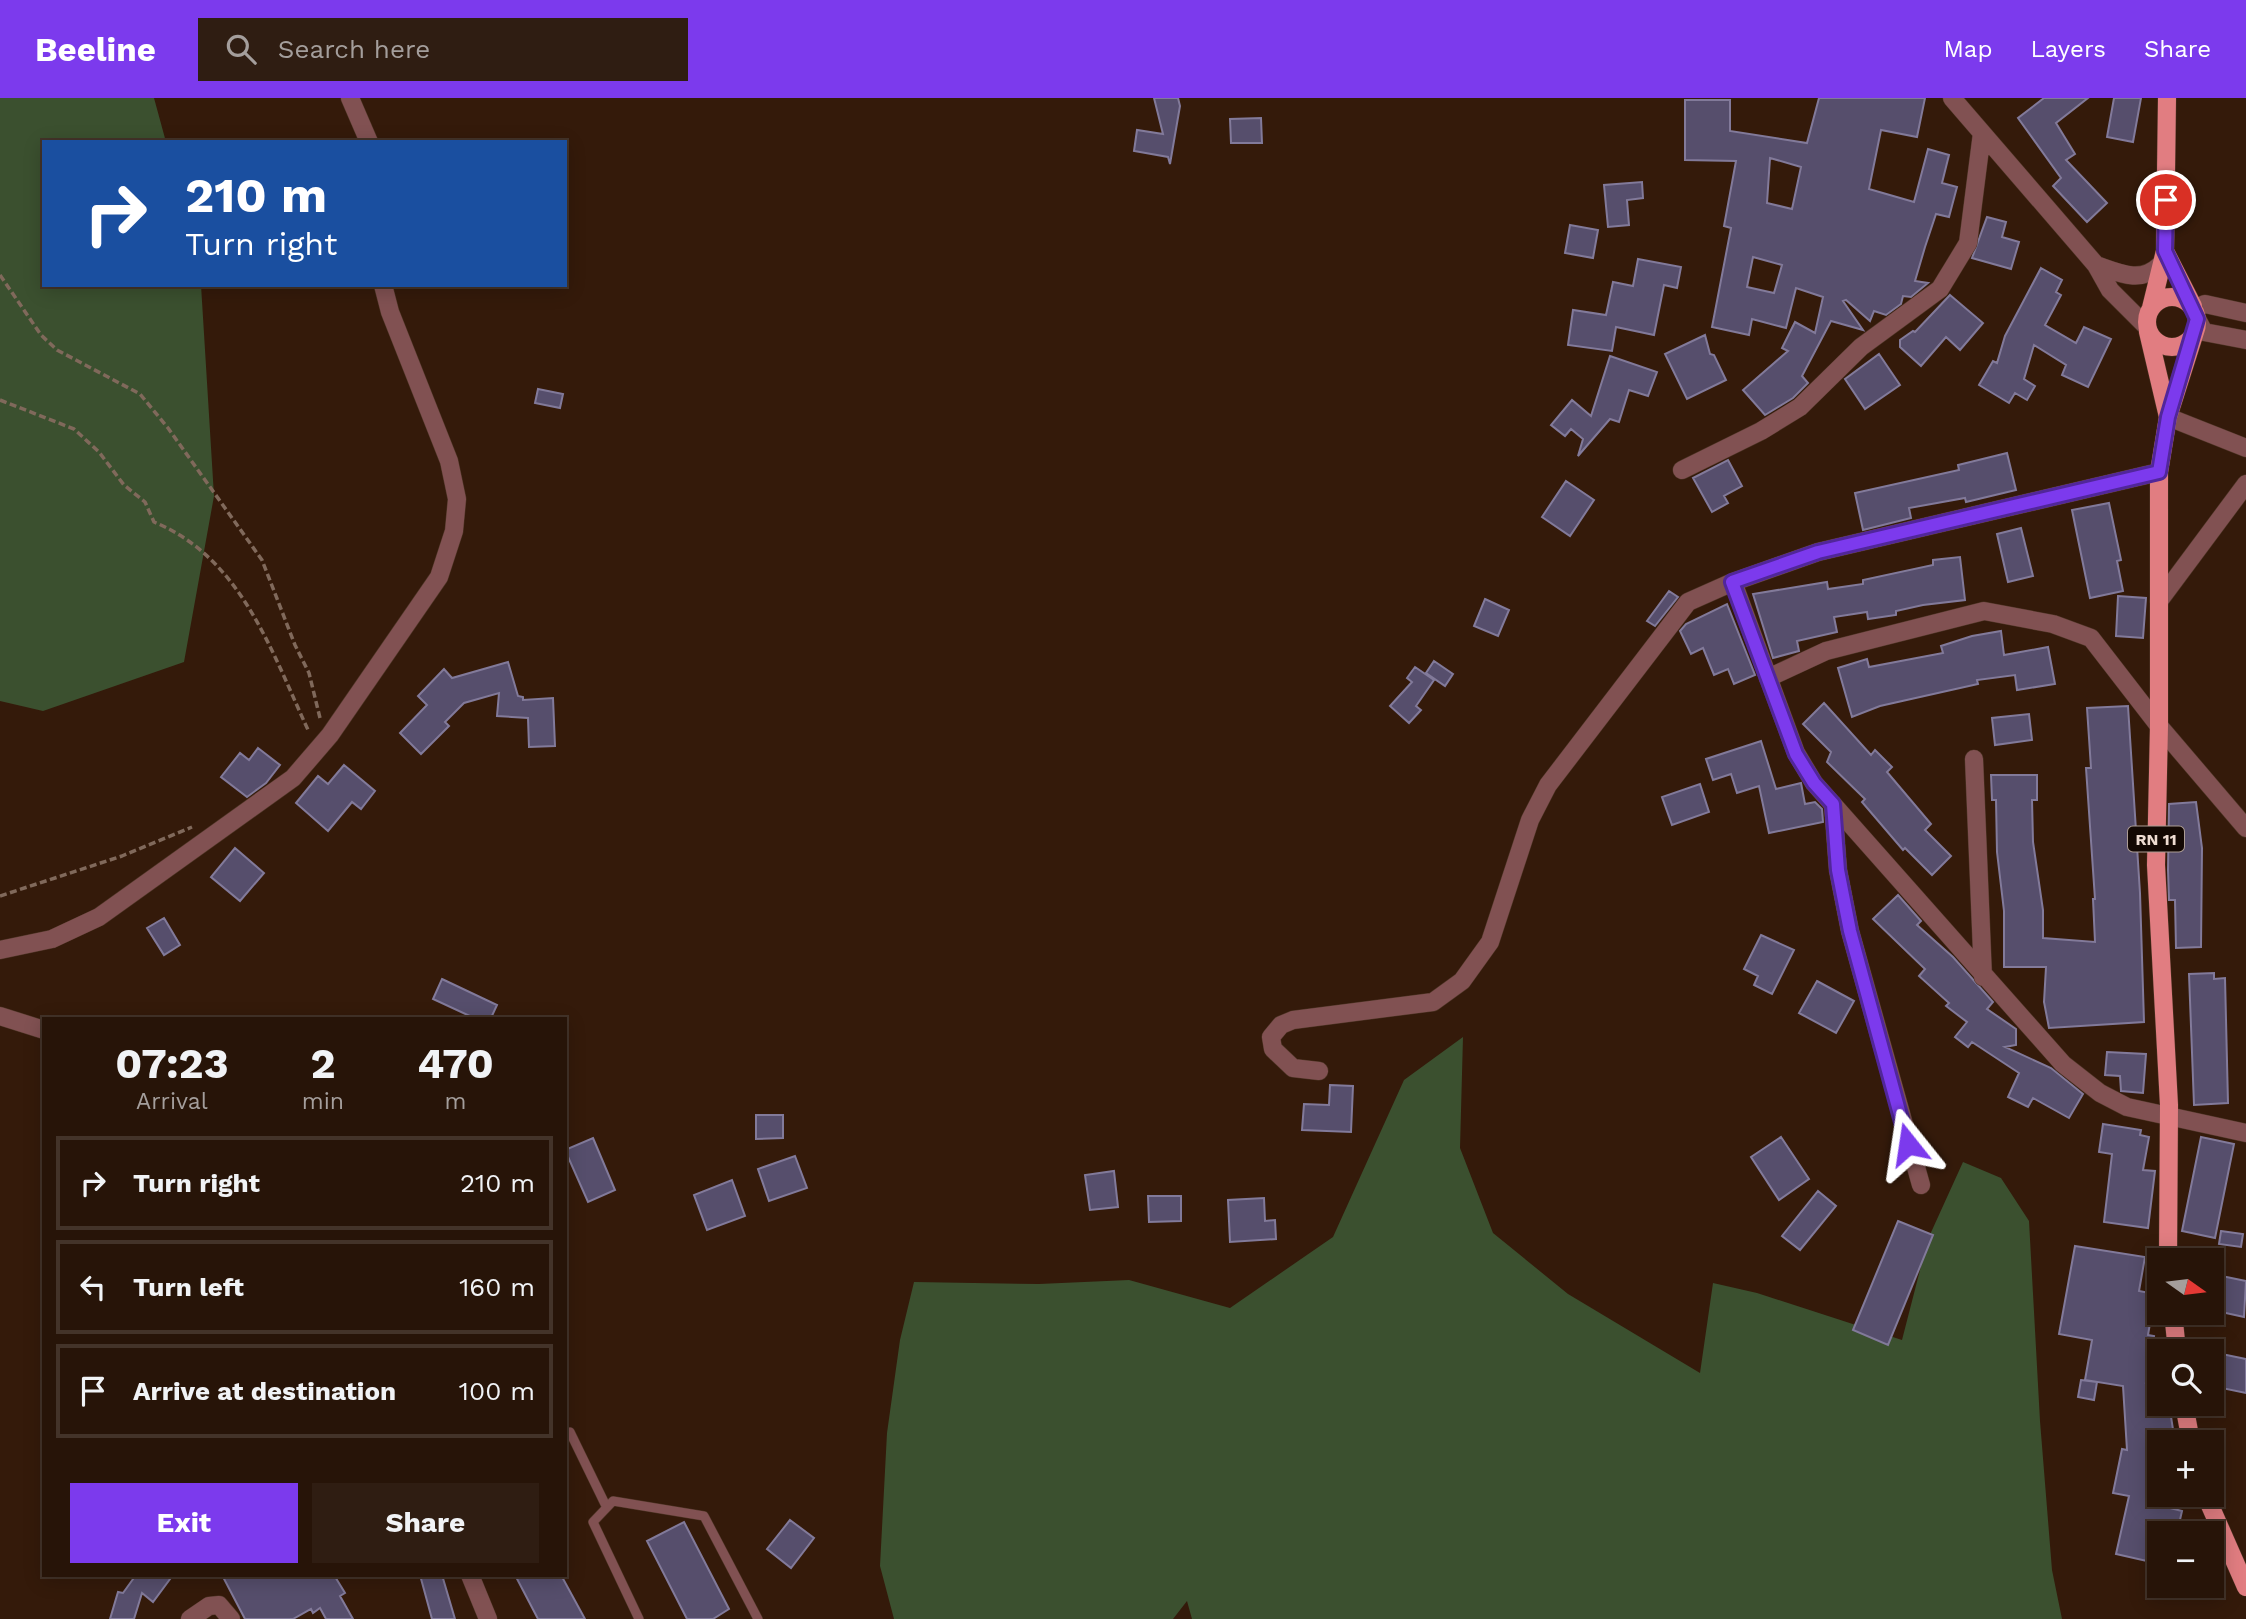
<!DOCTYPE html>
<meta charset="utf-8">
<style>
:root{--surface:#271408;--page:#2f1d12;--text:#f1f3f6;--muted:#a49e9c;--line:#433329;--accent:#7c3aed}
body{margin:0;font-family:"Work Sans",sans-serif;background:var(--page);color:var(--text);height:100vh;display:flex;flex-direction:column;font-size:26px;white-space:nowrap}
*{box-sizing:border-box;margin:0}
p{font-size:23px;color:var(--muted)}
.icon{flex:none;width:38px;height:38px;fill:none;stroke:currentColor;stroke-width:2;stroke-linecap:round;stroke-linejoin:round}
.map{position:relative;flex:1;overflow:hidden}
.side{position:absolute;left:42px;top:919px;width:525px;height:560px;display:flex;flex-direction:column;background:var(--surface);border-radius:0px;box-shadow:0 4px 18px #0003,0 0 0 2px var(--line)}
.side>*{flex:none}
.banner{position:absolute;left:42px;top:42px;width:525px;height:147px;border-radius:0px;box-shadow:0 4px 18px #0003,0 0 0 2px var(--line);background:#1a4fa0;color:#fff;overflow:hidden}
.needle{width:46px;rotate:104deg}
.controls{position:absolute;left:2147px;top:1150px;display:grid;gap:14px}
.controls a{display:grid;place-items:center;width:77px;height:77px;border-radius:0px;background:var(--surface);box-shadow:0 4px 18px #0003,0 0 0 2px var(--line);font-size:35px}
.pin{position:absolute;display:grid;place-items:center;width:60px;height:60px;color:#fff;margin:-30px;border:4px solid #fff;border-radius:50%;box-shadow:0 2px 7px #0007}
.me{position:absolute;width:77px;margin:-38px;rotate:345deg;stroke-linejoin:round;filter:drop-shadow(0 0 5px #0008)}
.turn{display:flex;align-items:center;gap:24px;height:147px;padding:0 28px;font-size:32px}
.turn .icon{width:91px;height:91px;stroke-width:2.5}
.turn b{display:block;font-size:49px;line-height:60px}
.eta{display:flex;justify-content:space-evenly;align-items:center;height:119px;text-align:center}
.eta b{font-size:42px;font-weight:700;line-height:49px}
.button{display:flex;gap:14px;margin-top:auto;padding:14px 28px}
.button a{flex:1;height:80px;border-radius:0px;background:var(--accent);color:#fff;font-size:28px;font-weight:700;line-height:80px;text-align:center}
.button a+a{background:var(--page);color:var(--text)}
ul{padding:0;list-style:none}
li{display:flex;align-items:center;gap:21px;height:94px;margin:0 14px 10px;padding:0 14px;border:4px solid var(--line);border-radius:0px}
li div{flex:1}
li b{display:block;font-size:26px}
li em{font-style:normal}
header{display:flex;align-items:center;gap:42px;box-sizing:border-box;height:98px;padding:0 35px;background:var(--accent);color:#fff}
header strong{font-size:33px}
nav{display:flex;gap:38px;margin-inline-start:auto;font-size:24px}
.search{width:490px;height:63px;background:var(--page);display:flex;align-items:center;gap:18px;box-sizing:border-box;padding:0 24px;border-radius:0px;color:var(--muted);font-size:26px}
.map>svg:first-child{display:block}
</style>
<header>
<strong>Beeline</strong>
<div class="search"><svg class="icon" aria-label="search" viewBox="0 0 24 24"><circle cx="10" cy="10" r="6"/><path d="M15 15l6 6"/></svg>Search here</div>
<nav><a>Map</a><a>Layers</a><a>Share</a></nav>
</header>
<div class="map">
<svg width="2246" height="1521" viewBox="0 0 2246 1521">
<rect width="100%" height="100%" fill="#341a0a"/>
<path fill="#3b502f" d="M0,0H154L166,44H44V187H201L214,398L184,564L43,613L0,603Z
M1463,939L1460,1050L1493,1135L1568,1196L1700,1275L1713,1185L1757,1195L1902,1242L1928,1141L1963,1064L2001,1080L2029,1123L2040,1323L2052,1472L2062,1521H1192L1187,1503L1173,1521H894L880,1468L887,1335L900,1242L914,1184L1039,1186L1129,1182L1230,1210L1333,1139L1404,982Z"/>
<path fill="#564e6c" stroke="#827a9a" stroke-width="2" fill-rule="evenodd" d="M1154,0H1178L1180,8L1170,66L1168,59L1134,53L1137,32L1163,36Z
M1819,0H1925L1917,39L1881,32L1869,91L1914,104L1928,51L1949,57L1942,85L1957,89L1949,119L1936,116L1925,149L1915,183L1928,185L1911,199L1903,198L1901,206L1886,217L1874,213L1870,223L1846,202L1843,203L1863,232L1831,223L1802,278L1808,285L1793,300L1765,317L1743,292L1788,253L1782,250L1795,224L1815,235L1823,199L1796,190L1786,230L1752,221L1749,237L1712,229L1731,130L1724,128L1736,63L1685,62V2H1730V33L1807,45ZM1770,60L1801,69L1792,111L1767,105ZM1753,159L1782,167L1774,195L1747,189Z
M2044,0H2088L2056,25L2075,56L2066,62L2107,105L2087,124L2053,88L2061,80L2018,20Z
M2114,0H2141L2133,44L2107,39Z
M1261,20L1262,45H1231L1230,21Z
M1642,84L1643,100L1627,102L1629,127L1608,129L1604,87Z
M1987,119L2006,124L2002,139L2019,144L2011,171L1972,160Z
M1570,127L1598,132L1593,160L1565,155Z
M1638,161L1681,169L1677,190L1664,187L1654,237L1616,229L1612,253L1568,247L1573,212L1606,217L1613,184L1633,188Z
M2041,170L2062,182L2056,194L2061,197L2045,227L2076,245L2084,229L2111,241L2088,289L2062,277L2066,267L2034,247L2024,281L2035,288L2027,302L2015,295L2009,305L1979,287L1993,263L1997,265L2005,238Z
M1950,197L1983,225L1960,252L1946,239L1921,268L1900,249V242L1913,233L1915,234Z
M1705,237L1710,256L1714,257L1726,282L1687,301L1665,256Z
M1879,256L1900,287L1865,311L1845,281Z
M1610,258L1657,274L1648,298L1629,292L1619,324L1610,321L1578,358L1583,341L1571,331L1565,338L1551,327L1572,302L1591,318Z
M538,291L563,296L560,310L535,305Z
M2007,355L2016,392L1966,404L1965,400L1909,410L1911,420L1863,432L1855,395L1959,372L1958,367Z
M1728,362L1742,388L1724,398L1728,405L1712,414L1693,380Z
M1566,383L1594,402L1570,438L1542,419Z
M2109,405L2121,462L2117,463L2123,493L2090,500L2072,412Z
M2021,430L2033,478L2008,484L1997,436Z
M1960,459L1965,502L1923,507L1896,513V517L1868,521L1867,514L1834,519L1837,534L1797,543L1799,553L1773,560L1753,496L1827,484L1828,491L1863,486V482L1933,467V462Z
M1669,493L1678,499L1655,528L1647,523Z
M2118,498L2146,500L2143,540L2116,538Z
M1485,501L1509,512L1498,538L1474,528Z
M1727,506L1755,577L1734,586L1728,571L1714,577L1703,550L1691,556L1680,533L1686,526Z
M2001,533L2004,557L2048,549L2055,586L2017,592L2015,577L1977,582L1978,586L1880,608L1852,619L1838,570L1867,561L1869,569L1943,555L1941,548L1972,538Z
M1434,563L1453,576L1445,588L1426,575Z
M508,564L518,598L523,599V602L553,600L555,648L529,649L528,620L497,618L499,595L464,605L445,624L449,628L421,656L400,635L427,607L418,598L444,571L452,580Z
M1415,569L1434,582L1416,608L1421,612L1409,625L1390,608L1412,584L1407,580Z
M1824,605L1871,657L1875,652L1892,669L1887,674L1931,726L1925,732L1951,758L1932,777L1905,750L1903,752L1862,704L1865,701L1827,664L1831,654L1803,626Z
M2128,608L2140,795L2144,924L2049,930L2044,904L2046,869H2004V813L1997,754L1996,702H1992L1991,677H2037V702H2032L2033,744L2043,812V840L2095,844L2093,801H2095L2086,670H2091L2087,610Z
M2029,616L2032,642L1995,647L1992,620Z
M1761,643L1776,691L1801,685L1805,706L1815,704L1822,711L1823,724L1769,735L1759,688L1737,695L1731,676L1713,682L1706,661Z
M258,650L280,667L266,685L247,699L221,679L240,655L249,662Z
M344,667L375,693L361,711L352,704L328,733L296,705L318,678L328,686Z
M1700,686L1709,714L1672,727L1662,699Z
M2196,704L2202,750L2201,849L2176,850L2175,802H2169L2168,772L2169,706Z
M235,750L264,775L240,803L211,779Z
M1898,797L1921,823L1917,827L1953,859L1993,904L1987,911L2016,931V947L2005,949L2051,970L2083,996L2069,1020L2033,1000L2028,1009L2008,999L2019,975L1972,944L1968,949L1955,939L1967,924L1946,908L1949,905L1919,878L1925,871L1873,821Z
M164,820L180,847L164,857L147,830Z
M1761,837L1794,852L1772,896L1754,887L1758,878L1744,871Z
M2214,875V881L2225,880L2228,1005L2194,1007L2189,876Z
M442,881L497,907L491,920H474L433,901Z
M1817,883L1854,903L1836,935L1799,915Z
M2107,954L2146,956L2143,995L2121,993L2120,978L2105,977Z
M1330,987L1353,988L1351,1034L1302,1032L1304,1006L1329,1007Z
M756,1017H783V1040L756,1041Z
M2103,1026L2141,1032L2140,1037L2149,1039L2143,1072L2155,1073L2148,1130L2104,1124L2112,1056L2099,1054Z
M1781,1039L1809,1081L1779,1102L1751,1059Z
M2201,1039L2234,1046L2215,1140L2182,1133Z
M593,1040L615,1092L588,1104L565,1052Z
M795,1058L807,1090L769,1103L758,1071Z
M1114,1073L1118,1109L1090,1112L1085,1077Z
M732,1082L745,1118L707,1132L694,1097Z
M1818,1093L1836,1108L1800,1152L1782,1138Z
M1148,1098H1181V1123L1149,1124Z
M1264,1100L1265,1123L1275,1122L1276,1141L1230,1144L1228,1102Z
M1898,1123L1933,1137L1888,1247L1853,1232Z
M2221,1133L2243,1136L2241,1149L2219,1146Z
M2075,1148L2145,1159L2139,1193L2155,1196L2148,1237L2154,1238L2146,1284L2160,1278V1306H2169L2175,1344H2160V1396H2169L2166,1409L2182,1413L2177,1435H2160V1466L2116,1456L2129,1398L2113,1395L2122,1351L2127,1352L2123,1288L2085,1282L2092,1242L2059,1236Z
M2212,1176L2246,1183L2244,1219L2212,1212Z
M2212,1254L2246,1261V1295L2212,1288Z
M2081,1282L2097,1284L2094,1302L2078,1299Z
M790,1422L814,1440L791,1470L767,1451Z
M684,1424L729,1511L713,1521H687L647,1443Z
M136,1477H173L153,1504L142,1495L134,1521H110L118,1494L123,1495Z
M222,1477H334L345,1495L340,1498L353,1521H326L320,1510L313,1515L311,1511L293,1521H245Z
M420,1477H442L455,1521H432Z
M515,1477H561L585,1521H538Z"/>
<g fill="none" stroke-linecap="round" stroke-linejoin="round">
<defs>
<path id="service" d="M570,1334L606,1408
M639,1521L593,1424L613,1403L704,1418L758,1521"/>
<path id="minor" d="M350,0L369,44
M1952,0L2096,167L2110,192L2147,229
M2096,167C2119,175 2141,186 2160,167
M2194,211L2205,206L2246,215
M2197,221L2204,234L2246,242
M2168,319L2246,350
M1682,372L1761,333L1800,309L1861,249L1940,191L1968,145L1982,35
M2159,374L1818,454L1733,484L1796,655L1814,685L2063,966L2100,995L2127,1009L2246,1035
M2159,503L2246,386
M1768,580L1826,553L1984,513L2053,526L2091,540L2159,628L2246,730
M1974,661L1983,879
M1833,706L1838,772L1850,833L1921,1087
M0,852L52,841L99,819L293,680L330,637L439,479L454,433L457,401L449,363L390,214L383,187
M0,918L44,932
M1319,973L1293,970L1273,951L1271,939L1281,927L1293,922L1433,904L1462,883L1490,844L1530,722L1548,687L1688,504L1733,484
M470,1477L488,1521
M190,1521L209,1508L219,1507L231,1521"/>
<path id="primary" d="M2165,153L2193,208
M2147 224a25 25 0 1 1 50 0a25 25 0 1 1-50 0Z
M2151,210L2165,153L2167,0
M2148,234L2168,319
M2168,1162L2169,1007L2156,767L2159,628V374L2168,319L2195,234
M2173,1214L2177,1253
M2184,1306L2191,1344
M2205,1396L2246,1489"/>
</defs>
<use href="#service" stroke="#4e3526" stroke-width="10"/>
<use href="#minor" stroke="#4e3526" stroke-width="19"/>
<use href="#primary" stroke="#4e3526" stroke-width="19"/>
<path stroke="#80695b" stroke-width="3.5" stroke-dasharray="7 3.5" stroke-linecap="butt" d="M0,177L41,237L57,252L140,296L168,330L262,462L295,547L309,575L320,620
M0,302L74,331L99,354L124,387L145,404L154,424C242,460 272,555 309,634
M0,798L122,758L192,729"/>
<use href="#service" stroke="#815152" stroke-width="9"/>
<use href="#minor" stroke="#815152" stroke-width="18"/>
<use href="#primary" stroke="#e17d81" stroke-width="18"/>
</g>
<g fill="none" stroke-linecap="round" stroke-linejoin="round">
<defs>
<path id="route" d="M1908,1046L1850,833L1838,772L1833,706L1814,685L1796,656L1732,484L1818,454L2159,374L2168,319L2197,221L2165,153L2166,102"/>
</defs>
<use href="#route" stroke="#51269a" stroke-width="18"/>
<use href="#route" stroke="#7c3aed" stroke-width="12"/>
</g>
<g text-anchor="middle" stroke-width="6" stroke-linejoin="round" paint-order="stroke">
<rect fill="#130803" stroke="#ac9c94" stroke-width="2" x="2128" y="728.5" width="56" height="25" rx="5"/>
<g font-size="16" font-weight="bold" fill="#eedcd2">
<text x="2156" y="747">RN 11</text>
</g>
</g>
</svg>
<div class="controls">
<a><svg class="needle" viewBox="-14 -14 28 28"><path d="M0-13l5 13h-10z" fill="#e53935"/><path d="M0 13l5-13h-10z" fill="#a49e9c"/></svg></a>
<a><svg class="icon" aria-label="search" viewBox="0 0 24 24"><circle cx="10" cy="10" r="6"/><path d="M15 15l6 6"/></svg></a>
<a>+</a>
<a>−</a>
</div>
<div class="pin" style="left:2166px;top:102px;background:#d93025"><svg class="icon" aria-label="arrive" viewBox="0 0 24 24"><path d="M6 21V4h12l-3 4 3 4H6"/></svg></div>
<svg class="me" style="left:1908px;top:1046px" viewBox="-20 -20 40 40"><path d="M0-17L14 15 0 8-14 15z" fill="#7c3aed" stroke="#fff" stroke-width="4"/></svg>
<div class="banner">
<div class="turn"><svg class="icon" aria-label="right" viewBox="0 0 24 24"><path d="M7 20v-9h11M14 6l5 5-5 5"/></svg><div><b>210 m</b>Turn right</div></div>
</div>
<section class="side">
<div class="eta">
<div><b>07:23</b><p>Arrival</p></div>
<div><b>2</b><p>min</p></div>
<div><b>470</b><p>m</p></div>
</div>
<ul>
<li><svg class="icon" aria-label="right" viewBox="0 0 24 24"><path d="M7 20v-9h11M14 6l5 5-5 5"/></svg><div><b>Turn right</b></div><em>210 m</em></li>
<li><svg class="icon" aria-label="left" viewBox="0 0 24 24"><path d="M17 20v-9H6M10 6l-5 5 5 5"/></svg><div><b>Turn left</b></div><em>160 m</em></li>
<li><svg class="icon" aria-label="arrive" viewBox="0 0 24 24"><path d="M6 21V4h12l-3 4 3 4H6"/></svg><div><b>Arrive at destination</b></div><em>100 m</em></li>
</ul>
<div class="button"><a>Exit</a><a>Share</a></div>
</section>
</div>
